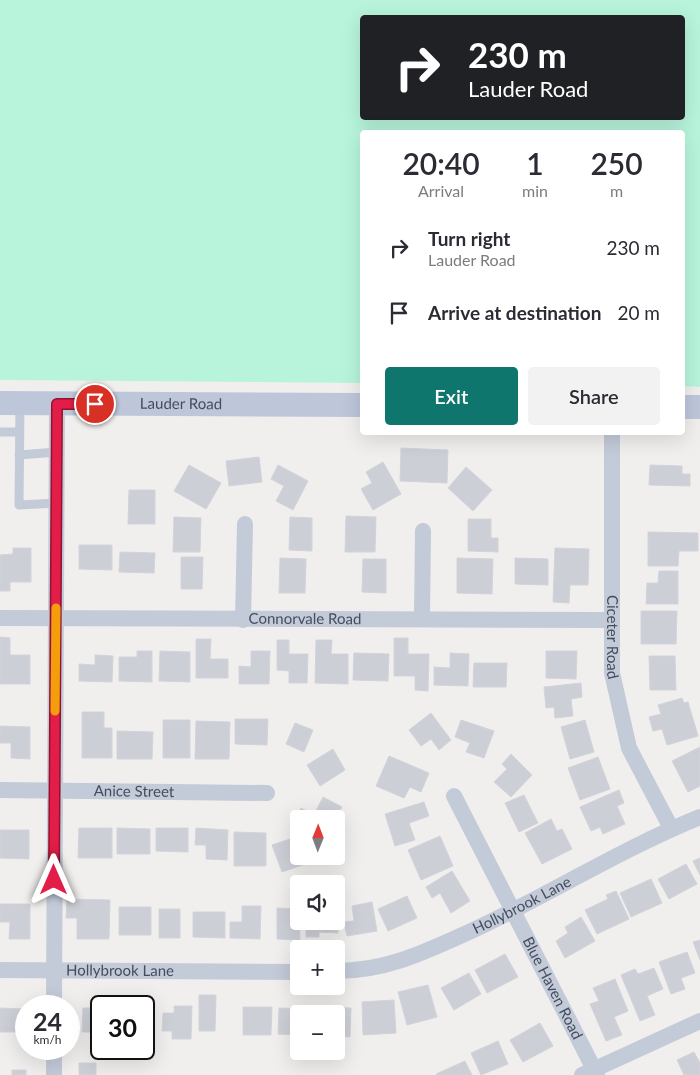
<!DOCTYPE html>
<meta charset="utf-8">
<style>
:root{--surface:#fff;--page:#f2f2f3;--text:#2b2b33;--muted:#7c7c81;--accent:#0f766e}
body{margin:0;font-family:Lato,sans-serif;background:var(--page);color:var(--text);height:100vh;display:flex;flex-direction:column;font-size:19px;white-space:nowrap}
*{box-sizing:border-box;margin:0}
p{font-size:16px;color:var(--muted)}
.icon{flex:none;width:28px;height:28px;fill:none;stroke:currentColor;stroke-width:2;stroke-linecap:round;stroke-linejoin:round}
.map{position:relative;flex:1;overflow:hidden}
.drawer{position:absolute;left:360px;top:130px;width:325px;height:305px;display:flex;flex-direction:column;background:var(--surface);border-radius:5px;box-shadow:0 5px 20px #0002}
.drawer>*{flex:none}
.hud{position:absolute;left:360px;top:15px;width:325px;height:105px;border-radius:5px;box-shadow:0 5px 20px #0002;background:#202124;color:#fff;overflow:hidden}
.needle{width:32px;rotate:1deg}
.controls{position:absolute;left:290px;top:810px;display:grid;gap:10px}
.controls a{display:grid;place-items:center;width:55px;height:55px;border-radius:5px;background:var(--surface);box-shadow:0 5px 20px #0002;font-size:25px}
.speed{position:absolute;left:15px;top:995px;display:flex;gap:10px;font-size:25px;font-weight:700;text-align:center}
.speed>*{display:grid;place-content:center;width:65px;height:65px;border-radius:50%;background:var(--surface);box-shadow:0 5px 20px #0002;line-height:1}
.speed small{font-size:12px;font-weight:400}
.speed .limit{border:2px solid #111;border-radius:8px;background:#fff;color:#111}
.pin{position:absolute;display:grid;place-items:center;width:42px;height:42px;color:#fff;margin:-21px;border:2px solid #fff;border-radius:50%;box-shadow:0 1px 5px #0007}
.me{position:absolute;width:55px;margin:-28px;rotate:0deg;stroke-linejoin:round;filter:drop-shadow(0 0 4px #0008)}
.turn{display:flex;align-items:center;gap:18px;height:105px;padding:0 25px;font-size:22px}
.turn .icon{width:65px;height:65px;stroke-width:2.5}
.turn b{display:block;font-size:35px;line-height:42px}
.eta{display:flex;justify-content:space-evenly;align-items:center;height:85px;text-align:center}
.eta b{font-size:30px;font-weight:600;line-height:35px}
.action{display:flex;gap:10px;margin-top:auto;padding:10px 25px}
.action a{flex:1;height:58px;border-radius:5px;background:var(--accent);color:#fff;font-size:20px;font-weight:600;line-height:58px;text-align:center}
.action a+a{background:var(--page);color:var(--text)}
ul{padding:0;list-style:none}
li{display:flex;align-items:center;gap:15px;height:65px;padding:0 25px}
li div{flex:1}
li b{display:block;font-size:19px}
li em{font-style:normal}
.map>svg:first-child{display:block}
</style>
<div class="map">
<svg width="700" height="1075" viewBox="0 0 700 1075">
<rect width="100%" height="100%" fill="#f1efee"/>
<path fill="#b7f4db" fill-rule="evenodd" d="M0,0H700V387L683,386L682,132H362V383L0,380ZM362,18H682V118H362Z"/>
<path fill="#cdcfd7" stroke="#d2d2db" d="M401,448L448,450L447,483L400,481Z
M259,457L262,482L229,486L226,461Z
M383,462L401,494L373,510L361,489L372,483L366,472Z
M189,465L221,483L206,509L174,491Z
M278,465L308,481L293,510L276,501L284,486L271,479Z
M650,465L682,466V474H690V486L649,485Z
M466,467L492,490L473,511L448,488Z
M129,490H155V524H128Z
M346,516L376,517L375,552H345Z
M174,517L201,518L200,552H173Z
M290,517L312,518V551L289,550Z
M468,519H491V538H498V552L468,551Z
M648,532L698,533V551H679L678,566H648Z
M79,545H112V570L79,569Z
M13,548H31V582H10V591H0V555L13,554Z
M555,548L589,549L588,585H570L569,603L553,602Z
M120,552L155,553L154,573L119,572Z
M181,557H203L202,589H181Z
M280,558L306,559L305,593H279Z
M457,558L493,559L492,594L457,593Z
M515,558L548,559V585L515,584Z
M363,559H386V593L362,592Z
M659,571H678V604H646L647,583H658Z
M641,611H677L676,644H641Z
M0,637L10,638V655H30V684H0Z
M394,638H408V654H429L428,691L415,690V676H394Z
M196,639H211L210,659H228V678H196Z
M277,640H289V654H308L307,683H289V671L277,670Z
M316,640H332L331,654H348V684L315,683Z
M137,651H152V682L119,681V657H137Z
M160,651L190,652V682L159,681Z
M251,651H270L269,684H239V666L251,667Z
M546,651H577L576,679L546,678Z
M354,653L389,654L388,681L353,680Z
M450,653L469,654L468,686L434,685V667L450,668Z
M95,655L113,656L112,682L79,681V664L95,665Z
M649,656H675L676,690H650Z
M474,663H507L506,687H473Z
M581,683L582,697L571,699L573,716L555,718L554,707L546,708L544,687Z
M682,698L684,703L688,702L698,736L667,745L662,729L653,731L649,717L661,714L658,705Z
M82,712H104V728H112V758H82Z
M431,713L451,740L439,750L431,739L421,746L409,730Z
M235,719H268L267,745L235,744Z
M163,720H190V758H163Z
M461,720L494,731L484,758L466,752L470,743L455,737Z
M585,720L594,752L570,759L561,727Z
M196,721L230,722L229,759H195Z
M295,723L313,730L304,752L286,744Z
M0,726L30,727V759L11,758V743H0Z
M117,731L153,732L152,759H117Z
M700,747V786L688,792L672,761Z
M333,749L345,770L320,786L307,765Z
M511,754L532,775L511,797L494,782L507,769L502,764Z
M389,756L429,773L421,792L410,787L404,798L376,786Z
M598,757L610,789L580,800L568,768Z
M619,790L624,803L617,806L625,824L603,834L600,827L591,831L580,807Z
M524,795L538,823L519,832L505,803Z
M323,797L342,807L336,819L296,818L301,808L314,815Z
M424,802L429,816L409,823L415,840L395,846L385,814Z
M551,819L557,831L562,829L572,849L542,864L525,833Z
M79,828H112V858H78Z
M117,828L150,829V854H117Z
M156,828H188V852L156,851Z
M196,828L228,830L227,860L206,859V845H195Z
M0,830H29V859L0,858Z
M234,832L266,833V866H234Z
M299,836V856H309L311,862L282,872L272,845Z
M440,836L453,866L421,880L408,850Z
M700,858V875L693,861Z
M686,864L697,884L669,899L658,879Z
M452,871L470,901L451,913L440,893L432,898L426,887Z
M651,879L662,903L631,917L620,893Z
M616,891L629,919L597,934L585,910L608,899L606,895Z
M407,896L417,918L388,931L378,909Z
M67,899L110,900L109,939H77V918H66Z
M372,902L377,931L347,936L344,922L354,921L352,906Z
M0,904H30V939H9L10,922H0Z
M242,906H261L260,939L230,938V922H242Z
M119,907H151V935H119Z
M277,908L299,909L300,940L277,939Z
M159,909H180V938H159Z
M336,909H338V933L319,932V937H306V921H336Z
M193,912H225V938L193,937Z
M581,917L595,941L565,958L556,941L568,933L565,927Z
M700,940V960L693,942Z
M687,952L695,973L681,978L685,989L671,994L659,962Z
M505,954L518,977L487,993L475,970Z
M654,968L663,989L647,996L655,1015L640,1021L621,975L635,969L638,974Z
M469,973L481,994L454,1010L441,988Z
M615,979L628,1011L614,1017L622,1035L606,1041L590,1004L599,1001L593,988Z
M428,985L437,1017L407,1025L398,992Z
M199,995H216L215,1031H199Z
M394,1000L396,1033L363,1035L362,1002Z
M174,1006H192L191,1039H172V1031H162L163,1013H174Z
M243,1007H272L271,1035H243Z
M317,1007L351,1008L350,1037L336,1036V1014H317Z
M0,1008L25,1009V1032H0Z
M83,1008H101V1032H82Z
M279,1008L312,1009V1014H299V1035L278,1034Z
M144,1010H149L148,1030H144Z
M540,1023L553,1046L523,1062L510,1040Z
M498,1041L508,1064L481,1075L471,1053Z
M694,1052L700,1063V1075H684L677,1060Z
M465,1061L472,1075H437L436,1074Z
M79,1063H96V1075H79Z
M12,1070H26V1075H12Z"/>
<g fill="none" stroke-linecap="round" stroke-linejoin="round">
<path stroke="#c3cad8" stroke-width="9" d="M20,403L19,505L57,503
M0,432H19
M19,455L57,452"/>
<g stroke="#c3cad8" stroke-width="16">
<path id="s1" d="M612,432V673L629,748L671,828"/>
<path d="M422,617L423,531"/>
<path id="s2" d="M0,618L611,620"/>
<path d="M243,620L245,524"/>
<path id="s3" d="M0,790L267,793"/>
<path id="s4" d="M454,796L597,1075"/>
<path id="s5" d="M0,970L299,972"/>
<path id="s6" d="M336,971C386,971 425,952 469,932C547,896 621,849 700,817"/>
<path d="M54,1006L57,404"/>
<path d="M54,1049V1075"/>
<path d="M582,1075L700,1021"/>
</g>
<g stroke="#bec6da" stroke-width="24">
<path id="s7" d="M0,403L362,405"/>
<path d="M682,407H700"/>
</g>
</g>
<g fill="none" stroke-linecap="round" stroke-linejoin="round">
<defs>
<path id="route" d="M54,880L57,404H95"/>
</defs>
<use href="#route" stroke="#92132f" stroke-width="12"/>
<use href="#route" stroke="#e11d48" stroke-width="9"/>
<path stroke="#f59e0b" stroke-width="9" d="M55,711L56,608"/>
</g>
<g text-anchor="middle" stroke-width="4" stroke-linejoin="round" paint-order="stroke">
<g font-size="15" fill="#444d5e" stroke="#fff">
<text dy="5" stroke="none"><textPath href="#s7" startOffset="181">Lauder Road</textPath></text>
<text dy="5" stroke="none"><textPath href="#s2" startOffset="305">Connorvale Road</textPath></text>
<text dy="5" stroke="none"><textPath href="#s1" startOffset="205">Ciceter Road</textPath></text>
<text dy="5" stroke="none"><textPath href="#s3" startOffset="134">Anice Street</textPath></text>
<text dy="5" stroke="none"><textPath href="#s6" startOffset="199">Hollybrook Lane</textPath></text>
<text dy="5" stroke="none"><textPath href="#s5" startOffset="120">Hollybrook Lane</textPath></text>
<text dy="5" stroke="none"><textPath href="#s4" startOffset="216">Blue Haven Road</textPath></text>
</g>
</g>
</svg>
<div class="controls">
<a><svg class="needle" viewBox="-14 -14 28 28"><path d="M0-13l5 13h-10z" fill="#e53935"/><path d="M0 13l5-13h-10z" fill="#7c7c81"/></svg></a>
<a><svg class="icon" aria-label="sound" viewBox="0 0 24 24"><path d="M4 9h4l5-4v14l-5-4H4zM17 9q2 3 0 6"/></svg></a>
<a>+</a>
<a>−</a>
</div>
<div class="speed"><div>24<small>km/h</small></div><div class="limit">30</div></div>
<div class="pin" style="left:95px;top:404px;background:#d93025"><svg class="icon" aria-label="arrive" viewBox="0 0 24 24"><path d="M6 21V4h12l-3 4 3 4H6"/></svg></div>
<svg class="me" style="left:54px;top:880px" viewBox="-20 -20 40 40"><path d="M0-17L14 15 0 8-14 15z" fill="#e11d48" stroke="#fff" stroke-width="4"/></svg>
<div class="hud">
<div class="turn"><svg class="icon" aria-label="right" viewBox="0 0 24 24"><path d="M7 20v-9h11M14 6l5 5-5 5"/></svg><div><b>230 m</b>Lauder Road</div></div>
</div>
<section class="drawer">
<div class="eta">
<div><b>20:40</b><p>Arrival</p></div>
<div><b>1</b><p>min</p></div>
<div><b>250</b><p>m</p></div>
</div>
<ul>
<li><svg class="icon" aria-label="right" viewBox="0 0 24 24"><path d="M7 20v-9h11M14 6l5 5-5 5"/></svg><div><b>Turn right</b><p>Lauder Road</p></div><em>230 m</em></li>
<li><svg class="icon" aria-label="arrive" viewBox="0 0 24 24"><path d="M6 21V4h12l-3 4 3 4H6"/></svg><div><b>Arrive at destination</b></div><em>20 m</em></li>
</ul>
<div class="action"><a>Exit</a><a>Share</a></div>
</section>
</div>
